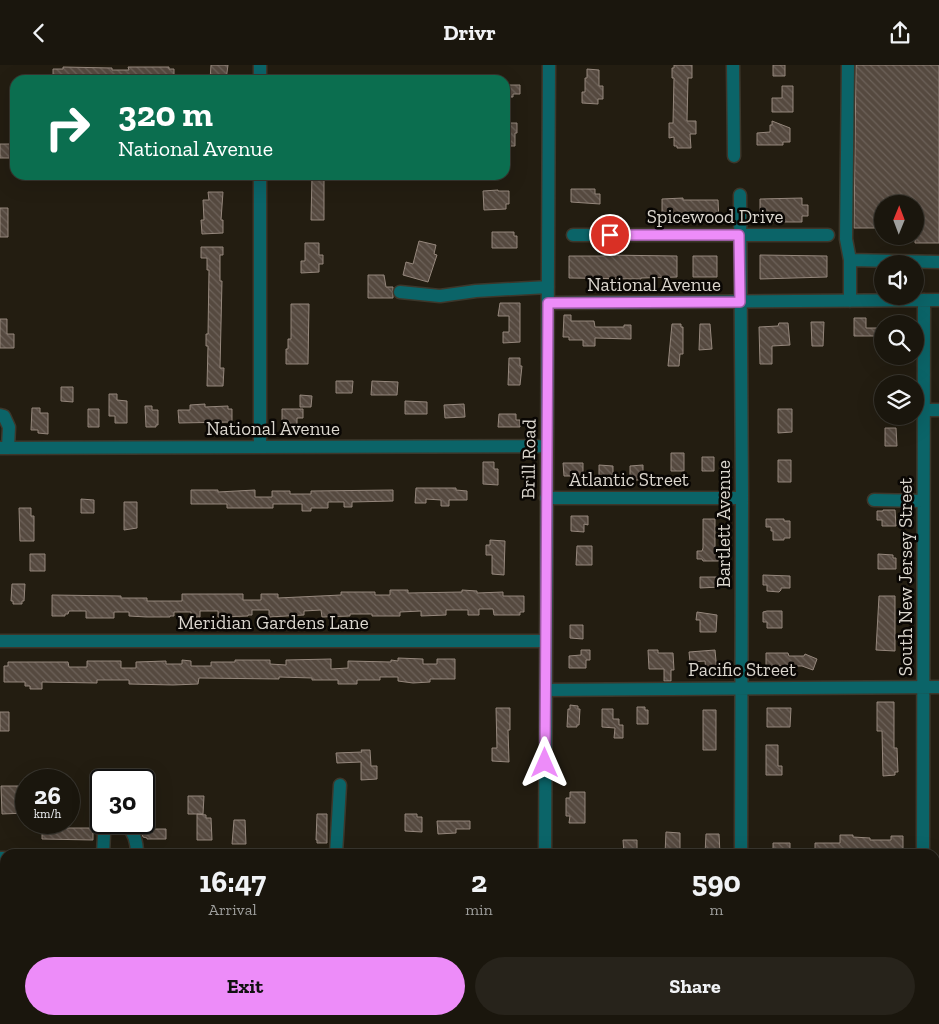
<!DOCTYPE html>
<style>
:root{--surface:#1a160d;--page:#27231b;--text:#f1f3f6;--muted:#9f9f9d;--line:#38352e;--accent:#ed8cf9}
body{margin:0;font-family:"Zilla Slab",serif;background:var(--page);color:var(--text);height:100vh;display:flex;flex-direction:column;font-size:19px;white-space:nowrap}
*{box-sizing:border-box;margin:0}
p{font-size:16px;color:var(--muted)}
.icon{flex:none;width:28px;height:28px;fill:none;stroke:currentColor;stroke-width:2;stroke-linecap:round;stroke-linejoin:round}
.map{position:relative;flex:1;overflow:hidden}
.details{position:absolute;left:0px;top:784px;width:940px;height:176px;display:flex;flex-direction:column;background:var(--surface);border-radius:15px 15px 0 0;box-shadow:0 5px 20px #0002,0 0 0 1px var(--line)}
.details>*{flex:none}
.top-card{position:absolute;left:10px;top:10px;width:500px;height:105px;border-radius:15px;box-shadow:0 5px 20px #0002,0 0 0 1px var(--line);background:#0b6e4f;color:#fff;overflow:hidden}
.needle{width:32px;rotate:1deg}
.fabs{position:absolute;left:874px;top:130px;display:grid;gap:10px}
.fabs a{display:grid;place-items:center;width:50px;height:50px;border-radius:50%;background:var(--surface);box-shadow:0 5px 20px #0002,0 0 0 1px var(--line);font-size:25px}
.speed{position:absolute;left:15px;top:704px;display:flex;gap:10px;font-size:25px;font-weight:700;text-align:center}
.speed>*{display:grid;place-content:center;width:65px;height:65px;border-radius:50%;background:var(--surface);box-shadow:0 5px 20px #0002,0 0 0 1px var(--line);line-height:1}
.speed small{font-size:12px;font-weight:400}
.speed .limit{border:2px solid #111;border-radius:8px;background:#fff;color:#111}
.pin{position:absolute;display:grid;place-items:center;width:42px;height:42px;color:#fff;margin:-21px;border:2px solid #fff;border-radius:50%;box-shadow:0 1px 5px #0007}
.me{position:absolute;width:55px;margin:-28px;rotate:0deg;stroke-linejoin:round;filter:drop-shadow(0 0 4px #0008)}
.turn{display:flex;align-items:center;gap:18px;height:105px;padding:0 25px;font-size:22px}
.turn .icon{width:65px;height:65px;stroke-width:2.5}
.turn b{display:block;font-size:35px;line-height:42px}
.eta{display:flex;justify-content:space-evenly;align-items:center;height:85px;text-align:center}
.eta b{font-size:30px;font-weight:700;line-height:35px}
.primary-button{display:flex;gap:10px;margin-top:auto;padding:10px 25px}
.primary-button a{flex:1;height:58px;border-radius:30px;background:var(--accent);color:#111;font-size:20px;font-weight:700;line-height:58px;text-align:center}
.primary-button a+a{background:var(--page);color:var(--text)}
header{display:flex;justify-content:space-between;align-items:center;height:65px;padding:0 25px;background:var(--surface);font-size:22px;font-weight:700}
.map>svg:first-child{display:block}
</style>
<header><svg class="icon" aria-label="back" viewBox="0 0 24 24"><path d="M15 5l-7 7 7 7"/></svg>Drivr<svg class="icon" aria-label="share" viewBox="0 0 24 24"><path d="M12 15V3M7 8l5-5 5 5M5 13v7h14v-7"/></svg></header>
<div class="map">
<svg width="939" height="959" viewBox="0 0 939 959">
<defs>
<pattern id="building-back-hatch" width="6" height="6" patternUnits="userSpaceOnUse" patternTransform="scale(1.25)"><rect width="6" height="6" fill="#55493f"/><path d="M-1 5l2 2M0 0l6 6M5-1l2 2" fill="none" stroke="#6d625a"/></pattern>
</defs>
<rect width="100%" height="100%" fill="#231d11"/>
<path fill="url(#building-back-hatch)" stroke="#95877c" d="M211,0H228L226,15H210Z
M674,0H692V13H688L687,56H696V69H690L691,83H677V81H674V72L669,73V58H673L674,13H672V3H674Z
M773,0H785V11H773Z
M856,0H939V178H915V139H882V163H854Z
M63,2L112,3V5H129L128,2H169V4H174V15H53V4H63Z
M587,4L599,5V21H603V34H598V39L582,38V27H585V13H587Z
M505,20H520V29H513V32H505Z
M782,21H793V47H772V33H782Z
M772,56L790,63V77H783V80H757V68L770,67V60H772Z
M505,58H517V68H515V81H505Z
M0,79H10V84H14V93H0Z
M312,110H324V155H311Z
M571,124H595V129H600V139L571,137Z
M498,125V126H509V139H506V144L484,145L483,126Z
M208,127H223L221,155H223V168L202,169L201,155H204L203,135H209Z
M683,133V135H718L719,156L662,157V134Z
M802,133V140H808V151H802V157H760V134Z
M0,143H8V172H0Z
M492,167H514V171H517V183H492Z
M419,176L436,180L434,189L437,190L428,217L403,210L406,197L413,199Z
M305,178H319V190H323V199H319V207L301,208V196H305Z
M201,182H223V190H220V216H222L220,303H224L223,321H207L208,281H206V269H208L209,205H207V193H201Z
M604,190L677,191V212L641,213V214L569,213V191H604Z
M760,190L827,191V212L760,214Z
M693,191H717V212H693Z
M368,210H384L386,222H393V233H368Z
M500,238H520V277L503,278V267H509V251H498Z
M291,239H309L308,299H286V284H288V274H291Z
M564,250H571V256H594L595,262H624V260H631V274L595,273V281H583V275H569V272H563Z
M854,253H866V263H882V271H854Z
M0,254H7V269H14V283H0Z
M811,257H824L823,281H812Z
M779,258H788L790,280L772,281V299H760L759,262L778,261Z
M672,259H681V262H683V289H680L679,301H668Z
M700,259H710L712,284L699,285Z
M509,293H520V301H522L520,320H508Z
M336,316H353L352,328H336Z
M372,316L398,317L397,330H371Z
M61,322H73V337L61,336Z
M109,329H117V335L127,336V358H115V351H109Z
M300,330L312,331L311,342H300Z
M405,336L427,337V349H405Z
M205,339V342L228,341V344H232V357L179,358L178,345H190V340Z
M464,339L465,352L445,353L444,340Z
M145,341H152V345H158V360H156V362H146Z
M32,343H40V348H48V369L38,368V365H31Z
M88,344H99V362H88Z
M282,344H303V353H297V360H282Z
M778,344H792V367L778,368Z
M499,349H516V355H520V362H498Z
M885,363H896L897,381H885Z
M671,388H684V406H671Z
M702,392H714V406H702Z
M778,395H791V417H778Z
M483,397H494V404H498V420L483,419Z
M563,398H583V411H564Z
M599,400L613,401V411H609V414H599Z
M643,400V411H640V415H632V410H630V401Z
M416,423H456V425L467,426V435H449V441H441V435L426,434V438H415Z
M191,425H218V427L255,425V432H272V426H290V429H311V426L393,425V436L352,437V442H344V437H328V443H311V446H302V439H273V443H227V439H191Z
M81,434L94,435V448H81Z
M124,437H137V463L124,465Z
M19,443H31V451H34V476H20Z
M883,445H895L896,461H882V455H877V446H883Z
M571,451H588V460L584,459V467L571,466Z
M703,454H715V483H720V496H703L702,494H697V486H702L703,483Z
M766,454H784V456H790V473H784V475H773V466H771V462H766Z
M490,475L505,476L504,510L492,509V490H486V480H490Z
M577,481H592V500H576Z
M30,489H45V506H30Z
M878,489L893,490V493H896V504H878Z
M763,510L790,511V523H781V525L779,527L767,526V520H763Z
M700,512H720V522L700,523Z
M12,519H25L24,536H22V539H13V536H11Z
M390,525H408V528L462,527V525L477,526V528L503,527V531H524V547H520V550H494L493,544H479V550H468V545H446V550L421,551V546L400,547V551H372V549H350V551L322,552L321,545L304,546V550L269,552V545H252V550H248V551L218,552V546H200V552H191V547H174V551H170V552H147L129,551V547H114V553H86V546H69L68,549H65V551H52V530L121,531V533H147V536H182V529H243V535H261V529H278V533L341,530V527H375V530H390Z
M879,531H895V586L876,585Z
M767,546H782V563H767V557H763V547Z
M697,547L717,550L716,567H700V555H696Z
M570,560H583V574L570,573Z
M581,585H590V595H586V603H569V591L581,590Z
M648,585H658V588H673L674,605H671V616H664V604H649Z
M715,585L717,607L706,608L705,596L690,597L689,587Z
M766,588H788L789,591H804L805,589L817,594L813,605L802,601H766Z
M398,593L423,594V599H437V594H455V614H430V617L413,618L398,616V612H380V615H357V619H338V615H312V613L279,612V614L199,613L198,619L173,620L129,619V615H97V618L42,617V624H30V621H25V617H4V601H8V597H68L69,602H87V596H121V603H136V597L166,596V599H182V595L191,596V601H211V597H235V595H270V599L286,600V595L331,594V604L348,603V596L391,597V595L398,596Z
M877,637H894V683H897L898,707H895V710L883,711L882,666H877Z
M570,640L578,641V644H580L579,660H577V662H567L568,644H570Z
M637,642H645V645H648V659H637Z
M496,643H510V665H508L509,697L492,696V683H497Z
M767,643H791L790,662H767Z
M602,644H613V654H619V660H623V673H614L615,663L602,662Z
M703,645H716V685H703Z
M0,647H9V666H0Z
M766,680H778V701H782V710H766Z
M361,685H370L371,701H377V714L361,715V697L337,698L336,688L362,687Z
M1,721H26V748L2,749Z
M570,727H585V758H569L570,751H566V733H570Z
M188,731H204L203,749H188Z
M197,749L206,750V753H211L212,775H197Z
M317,749H327V778H317V775H316Z
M405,749H417V752H422V767L405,766Z
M234,755H245L246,779H232Z
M437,756H470V764H456V768L438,769Z
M42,758H64V763H93V775L42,774Z
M140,764H166V774H147V773L143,772Z
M666,767L680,768V789H665Z
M706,769H719L720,789H705Z
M840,770H853V772L870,773V775H891V771H903V785L853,786V789H815V778H840Z
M623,775H637V789H624Z
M773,778H790V789H773Z"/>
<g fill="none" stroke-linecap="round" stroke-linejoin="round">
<defs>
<path id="minor" d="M733,0L734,91
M848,0L846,174L850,195
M260,15V0
M740,130L742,433L741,789
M573,170H828
M400,227L440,231L476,226L548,222
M850,236V195L939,197
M548,238L939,235
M924,345H939
M0,350L4,351L9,362L8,383
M260,382V110
M0,383L547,381
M546,433H742
M874,435L923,436
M0,576H546
M546,625L939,622
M126,758C134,768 137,776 137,789
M103,789L104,769L107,758
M336,789L340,720
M545,789L549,0
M923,789L924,235
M0,793H5
M119,959V955
M293,959V955
M461,959V955
M550,959V955
M711,959V955"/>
<path id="major" d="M935,817H939
M0,819L5,818"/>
</defs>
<use href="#minor" stroke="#3d372b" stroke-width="15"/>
<use href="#major" stroke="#3d372b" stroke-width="15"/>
<use href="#minor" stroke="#0b6468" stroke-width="12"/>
<use href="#major" stroke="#49a2a7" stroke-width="12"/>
</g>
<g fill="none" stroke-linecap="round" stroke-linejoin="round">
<defs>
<path id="route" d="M545,698L548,238L740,237L739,170H610"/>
</defs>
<use href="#route" stroke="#9a5ba2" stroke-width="12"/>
<use href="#route" stroke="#ed8cf9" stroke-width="9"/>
</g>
<g text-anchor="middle" stroke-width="5" stroke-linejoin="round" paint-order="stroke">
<g font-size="19" fill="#dbd6ce" stroke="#0a0704">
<text x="715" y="158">Spicewood Drive</text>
<text x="654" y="226">National Avenue</text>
<text x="273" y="370">National Avenue</text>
<text transform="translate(528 394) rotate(-89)" y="7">Brill Road</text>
<text x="629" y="421">Atlantic Street</text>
<text transform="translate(723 459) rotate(-90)" y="7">Bartlett Avenue</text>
<text transform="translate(905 512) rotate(-90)" y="7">South New Jersey Street</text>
<text x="273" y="564">Meridian Gardens Lane</text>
<text x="742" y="611">Pacific Street</text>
</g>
</g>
</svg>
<div class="fabs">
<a><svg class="needle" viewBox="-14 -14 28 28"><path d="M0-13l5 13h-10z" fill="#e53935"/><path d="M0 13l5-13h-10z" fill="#9f9f9d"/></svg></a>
<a><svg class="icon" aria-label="sound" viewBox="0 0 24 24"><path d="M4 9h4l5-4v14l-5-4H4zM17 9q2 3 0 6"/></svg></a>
<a><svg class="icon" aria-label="search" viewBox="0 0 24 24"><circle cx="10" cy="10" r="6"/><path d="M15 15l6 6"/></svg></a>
<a><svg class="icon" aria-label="layers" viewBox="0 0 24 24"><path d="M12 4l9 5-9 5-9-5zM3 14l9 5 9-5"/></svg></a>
</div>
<div class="speed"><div>26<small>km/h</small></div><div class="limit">30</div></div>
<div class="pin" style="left:610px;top:170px;background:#d93025"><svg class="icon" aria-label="arrive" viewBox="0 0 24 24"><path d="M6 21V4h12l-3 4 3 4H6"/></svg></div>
<svg class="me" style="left:545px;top:698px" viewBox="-20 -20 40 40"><path d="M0-17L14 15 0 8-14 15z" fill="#ed8cf9" stroke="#fff" stroke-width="4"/></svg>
<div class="top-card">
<div class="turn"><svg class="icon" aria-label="right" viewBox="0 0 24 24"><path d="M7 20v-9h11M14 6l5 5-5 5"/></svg><div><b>320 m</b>National Avenue</div></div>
</div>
<section class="details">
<div class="eta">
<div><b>16:47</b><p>Arrival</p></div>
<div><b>2</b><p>min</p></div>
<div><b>590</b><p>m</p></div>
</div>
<div class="primary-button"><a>Exit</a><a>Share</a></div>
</section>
</div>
